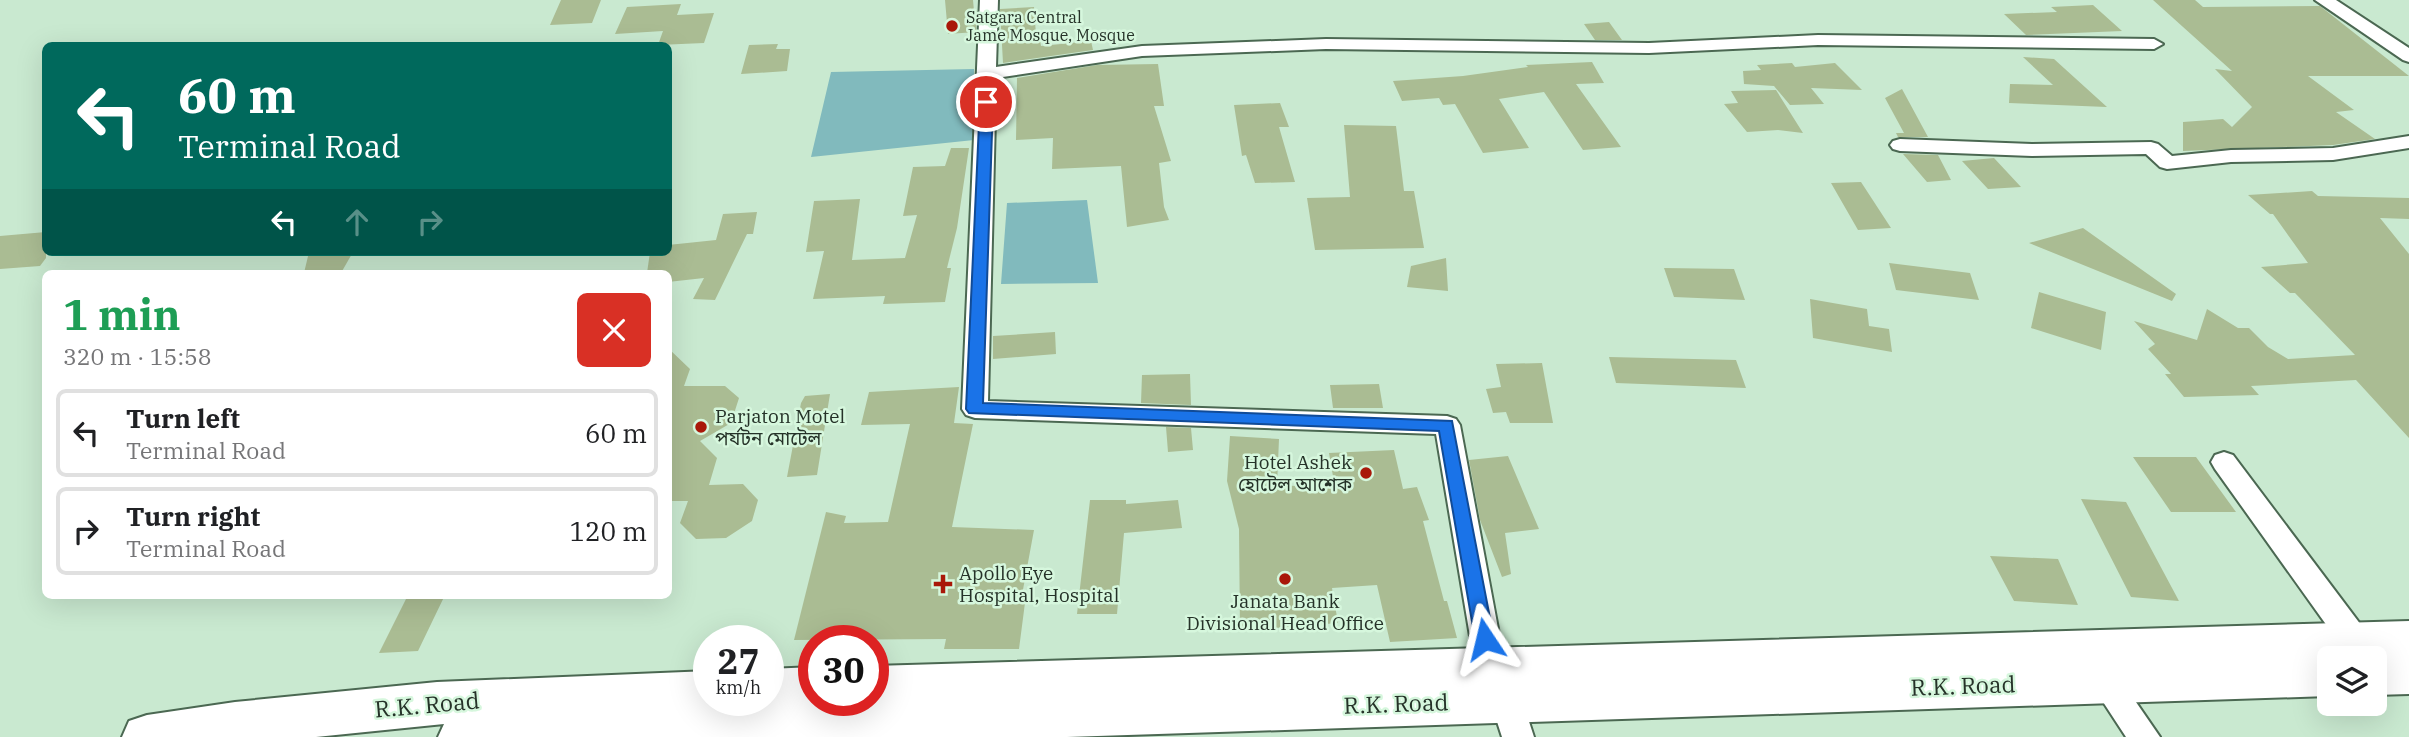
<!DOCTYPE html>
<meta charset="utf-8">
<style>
:root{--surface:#fff;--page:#f6f6f6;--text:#202124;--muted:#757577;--line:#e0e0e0}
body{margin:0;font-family:"IBM Plex Serif","Noto Sans Bengali",serif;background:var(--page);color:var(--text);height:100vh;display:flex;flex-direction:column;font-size:26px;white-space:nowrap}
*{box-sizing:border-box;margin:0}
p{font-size:23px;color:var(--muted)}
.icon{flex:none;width:38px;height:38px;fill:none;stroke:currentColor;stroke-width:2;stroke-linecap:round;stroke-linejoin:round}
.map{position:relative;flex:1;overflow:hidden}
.panel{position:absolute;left:42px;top:270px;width:630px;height:329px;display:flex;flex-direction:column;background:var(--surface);border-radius:10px;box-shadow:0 7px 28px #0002}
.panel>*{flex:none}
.hud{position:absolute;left:42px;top:42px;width:630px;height:214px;border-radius:10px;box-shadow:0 7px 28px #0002;background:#00695c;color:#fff;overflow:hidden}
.tools{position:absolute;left:2317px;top:646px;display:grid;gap:14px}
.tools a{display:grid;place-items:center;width:70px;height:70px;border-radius:10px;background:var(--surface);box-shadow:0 7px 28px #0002;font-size:35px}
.speed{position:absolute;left:693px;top:625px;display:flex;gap:14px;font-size:35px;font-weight:700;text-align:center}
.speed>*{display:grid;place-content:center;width:91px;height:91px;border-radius:50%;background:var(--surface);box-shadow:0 7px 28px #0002;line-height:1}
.speed small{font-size:18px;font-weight:400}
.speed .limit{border:10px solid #d22;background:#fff;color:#111}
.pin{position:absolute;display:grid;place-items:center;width:60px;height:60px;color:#fff;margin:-30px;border:4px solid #fff;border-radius:50%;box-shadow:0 2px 7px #0007}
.me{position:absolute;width:77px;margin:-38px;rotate:350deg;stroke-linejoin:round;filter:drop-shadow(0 0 5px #0008)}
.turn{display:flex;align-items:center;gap:24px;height:147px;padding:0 21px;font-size:32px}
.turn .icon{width:91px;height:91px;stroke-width:2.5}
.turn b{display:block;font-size:49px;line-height:60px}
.lanes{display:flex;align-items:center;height:66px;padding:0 21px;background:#0003;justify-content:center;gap:35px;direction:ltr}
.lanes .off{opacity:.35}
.round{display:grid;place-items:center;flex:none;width:74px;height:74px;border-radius:10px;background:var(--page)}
.headline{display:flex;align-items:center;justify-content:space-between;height:119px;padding:0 21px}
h1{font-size:42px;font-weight:700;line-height:52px;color:#1e9e55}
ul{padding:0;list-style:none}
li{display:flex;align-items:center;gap:21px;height:88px;margin:0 14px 10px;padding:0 7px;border:4px solid var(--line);border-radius:10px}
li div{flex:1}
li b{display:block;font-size:26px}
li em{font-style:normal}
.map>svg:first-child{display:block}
</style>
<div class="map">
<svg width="2409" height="737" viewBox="0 0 2409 737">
<rect width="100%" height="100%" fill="#c9e9d0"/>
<path fill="#81babd" d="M974,69V140L811,157L831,72Z
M1087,200L1098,283L1001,284L1007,203Z"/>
<path fill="#aabc93" d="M561,0H601L592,23L550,25Z
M945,0H973L974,11L977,10L976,32L948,34Z
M2153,0H2195L2203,7L2320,6L2409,76H2308L2354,110L2336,112L2375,139L2333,145L2183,151V122L2223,119L2232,127L2252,107L2215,69L2232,71Z
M681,4L677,15L714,13L704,43L658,45L663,31L615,34L627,7Z
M2093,5L2122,31L2026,35L2004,14L2057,12L2051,7Z
M1034,7L1036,35H1039L1041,46L1091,41L1093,50L1003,63L1000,9Z
M1609,22L1622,40H1595L1584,24Z
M778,44L776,49H790L787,71L741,74L749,45Z
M2023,57L2054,59L2107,107L2009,103L2010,84L2053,85Z
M1592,62L1604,83L1576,84L1621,147L1583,150L1544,92L1499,99L1529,148L1483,153L1455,104L1443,105L1439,98L1402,101L1393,81L1463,76L1528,67L1526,65Z
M1792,63L1795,67L1835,63L1862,90L1811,88L1824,104L1790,105L1774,86L1744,84L1743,71L1761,70L1757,65Z
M1158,64L1164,106H1154L1171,161L1159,163L1164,207L1169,220L1127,227L1121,166L1052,169L1053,138L1016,140L1017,78L1097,65Z
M1902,89L1928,137H1898L1896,133H1904L1885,98Z
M1776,90L1803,133L1778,130L1747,132L1724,104L1738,103L1731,91Z
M1280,103L1289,127H1279L1295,182L1255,183L1246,155L1242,156L1234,105Z
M1344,125L1396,126L1404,191H1414L1424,248L1315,250L1307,198L1350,197Z
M951,148H969L957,228L947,268H951L945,302L883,304L885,296L813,299L824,251L806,252L814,201L860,199L852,260L905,258L917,215L903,216L913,167L945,166Z
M1903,154L1938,155L1951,180L1927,182Z
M1994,158L2021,187L1988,189L1962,161Z
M1861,182L1891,228L1858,230L1831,183Z
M2312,191L2318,196L2409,198V219L2380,218L2409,254V438L2356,380L2251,386L2259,395L2184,397L2165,374H2171L2148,349L2155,344L2134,321L2197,340L2207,309L2238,328H2249L2268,347L2288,359L2355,355L2295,293H2290L2261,267L2308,263L2273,214H2270L2248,195Z
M757,212L753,234H747L715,300L693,299L704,278L668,282V273H647L650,252H668V245L716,240L723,214Z
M2083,228L2176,294L2172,301L2029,243Z
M46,232V258L40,266L0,269V236Z
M309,252H353L341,273H304Z
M1446,258L1448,291L1407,287L1411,266Z
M1889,263L1970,273L1979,300L1896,290Z
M1664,268L1734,269L1745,300L1674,297Z
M2039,292L2106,312L2101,350L2031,328Z
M1810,299L1867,309L1869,326L1889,329L1892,352L1813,338Z
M1055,332L1056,354L993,359V336Z
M668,348L690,369L684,386H725L739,398L731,423L700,441L717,458L709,485L743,484L758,500L752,521L726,538L696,539L680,523L688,501H668Z
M1609,357L1736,360L1746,388L1616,383Z
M1542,363L1553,423H1510L1506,412L1493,413L1486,389L1501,387L1496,364Z
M1190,374L1191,405L1141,403L1142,375Z
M1379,384L1383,408H1333L1330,385Z
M959,387L954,423L973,424L952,527L1034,530L1022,595H1026L1019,649H944L946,639L794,640L826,512L846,516L844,523L888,522L910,424L861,425L869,392Z
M830,394L817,475L787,477L801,403L805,396Z
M1166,427L1191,428L1193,450L1168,452Z
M1230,436L1279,439L1277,485L1335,488L1329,453L1394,450L1403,489L1417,487L1429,520L1423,521L1444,601H1447L1457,638L1390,642L1377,585L1332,588L1338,623L1240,631L1239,529L1227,481Z
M1508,456L1539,529L1505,533L1511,574L1502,577L1480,520L1469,460Z
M2133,457H2196L2236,512H2171Z
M2081,499L2126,502L2179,601L2131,597Z
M1090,500H1126V504L1178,500L1182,528L1124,533L1117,614H1077Z
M1990,556L2058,559L2078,605L2014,601Z
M408,595H445L418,651L379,653Z"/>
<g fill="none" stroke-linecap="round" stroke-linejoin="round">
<defs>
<path id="street" d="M980,0H998L996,67L1142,46L1326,39L1649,43L1818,35L2154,39L2163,44L2154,49L1818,45L1649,53L1326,49L1142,56L996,78L988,401L1447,416L1456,419L1460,425L1505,666L1522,700L1534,737H1502L1490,700L1475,666L1436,434L975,418L966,415L962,409Z
M2315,0H2336L2409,48V62L2403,60Z
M2409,136V148L2333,160L2231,162L2167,169L2160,167L2146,154L2032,156L1900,151L1893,149L1890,145L1893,141L1900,139L2032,144L2151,142L2158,144L2172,156L2231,150L2333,148Z
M2224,452L2233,455L2367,633L2371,642L2367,651L2356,654L2345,651L2215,469L2211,462L2215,455Z
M2105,669L2116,673L2160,737H2126L2090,682L2094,673Z"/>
<path id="highway" d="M2409,621V694L2375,695V658H2329V696L1067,737H438L444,724L316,737H122L129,721L147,715L235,702L437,682L709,671V700H729L727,706L752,705L749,700H768V669L814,667V700H832L831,702L873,700V666Z"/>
</defs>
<use href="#street" stroke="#4b6852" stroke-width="4"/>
<use href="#highway" stroke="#4b6852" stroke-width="4"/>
<use href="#street" fill="#fff" fill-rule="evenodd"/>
<use href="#highway" fill="#fff" fill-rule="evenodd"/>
</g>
<path fill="#1a73e8" stroke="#114b97" stroke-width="2" d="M986,98L993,102L983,403L1452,421L1494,639L1492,644L1485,647L1478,644L1475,639L1439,431L969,413L966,409L980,102Z"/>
<g fill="#a91809" stroke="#d6f7dd" stroke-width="2.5">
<circle cx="952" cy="26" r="7"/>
<circle cx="701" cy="427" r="7"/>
<circle cx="1366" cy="473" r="7"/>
<circle cx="1285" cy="579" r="7"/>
<path d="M939.5 573.5h7v7h7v7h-7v7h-7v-7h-7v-7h7z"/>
</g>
<g text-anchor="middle" stroke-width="5" stroke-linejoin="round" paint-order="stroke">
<g font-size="16" fill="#253228" stroke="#d6f7dd" text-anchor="start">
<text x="966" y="23">Satgara Central<tspan x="966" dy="18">Jame Mosque, Mosque</tspan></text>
</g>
<g font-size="19" fill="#253228" stroke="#d6f7dd" text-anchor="start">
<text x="715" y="423">Parjaton Motel<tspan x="715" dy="22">পর্যটন মোটেল</tspan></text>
<text x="1352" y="469" text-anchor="end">Hotel Ashek<tspan x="1352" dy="22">হোটেল আশেক</tspan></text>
<text x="959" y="580">Apollo Eye<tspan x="959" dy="22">Hospital, Hospital</tspan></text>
<text x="1285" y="608" text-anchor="middle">Janata Bank<tspan x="1285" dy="22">Divisional Head Office</tspan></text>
</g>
<g font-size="23" fill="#253228" stroke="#d6f7dd">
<text transform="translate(1963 686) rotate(-2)" y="8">R.K. Road</text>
<text transform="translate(1396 704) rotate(-2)" y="8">R.K. Road</text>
<text transform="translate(427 705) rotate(-5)" y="8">R.K. Road</text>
</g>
</g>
</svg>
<div class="tools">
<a><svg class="icon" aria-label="layers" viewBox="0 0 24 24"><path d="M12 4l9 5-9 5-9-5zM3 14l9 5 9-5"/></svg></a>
</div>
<div class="speed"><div>27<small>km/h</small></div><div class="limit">30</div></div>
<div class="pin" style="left:986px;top:102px;background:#d93025"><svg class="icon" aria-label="arrive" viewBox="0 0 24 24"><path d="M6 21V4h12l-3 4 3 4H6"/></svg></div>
<svg class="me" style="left:1485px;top:639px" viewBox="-20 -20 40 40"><path d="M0-17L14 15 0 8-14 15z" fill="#1a73e8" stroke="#fff" stroke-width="4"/></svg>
<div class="hud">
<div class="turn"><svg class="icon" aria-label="left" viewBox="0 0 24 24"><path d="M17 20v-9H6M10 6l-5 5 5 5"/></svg><div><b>60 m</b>Terminal Road</div></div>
<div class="lanes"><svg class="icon" aria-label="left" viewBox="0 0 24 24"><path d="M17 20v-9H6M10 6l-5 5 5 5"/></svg><svg class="icon off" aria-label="ahead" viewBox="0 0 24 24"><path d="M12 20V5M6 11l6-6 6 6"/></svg><svg class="icon off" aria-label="right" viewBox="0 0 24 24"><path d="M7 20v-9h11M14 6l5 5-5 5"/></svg></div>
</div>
<section class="panel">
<div class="headline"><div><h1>1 min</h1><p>320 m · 15:58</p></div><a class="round" style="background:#d93025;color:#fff"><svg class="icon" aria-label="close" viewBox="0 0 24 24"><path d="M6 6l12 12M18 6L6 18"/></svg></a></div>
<ul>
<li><svg class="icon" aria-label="left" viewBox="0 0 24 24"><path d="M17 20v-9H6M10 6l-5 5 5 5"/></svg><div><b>Turn left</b><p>Terminal Road</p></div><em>60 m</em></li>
<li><svg class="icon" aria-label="right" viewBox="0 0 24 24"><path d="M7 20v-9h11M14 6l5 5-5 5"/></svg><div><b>Turn right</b><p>Terminal Road</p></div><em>120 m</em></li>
</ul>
</section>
</div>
